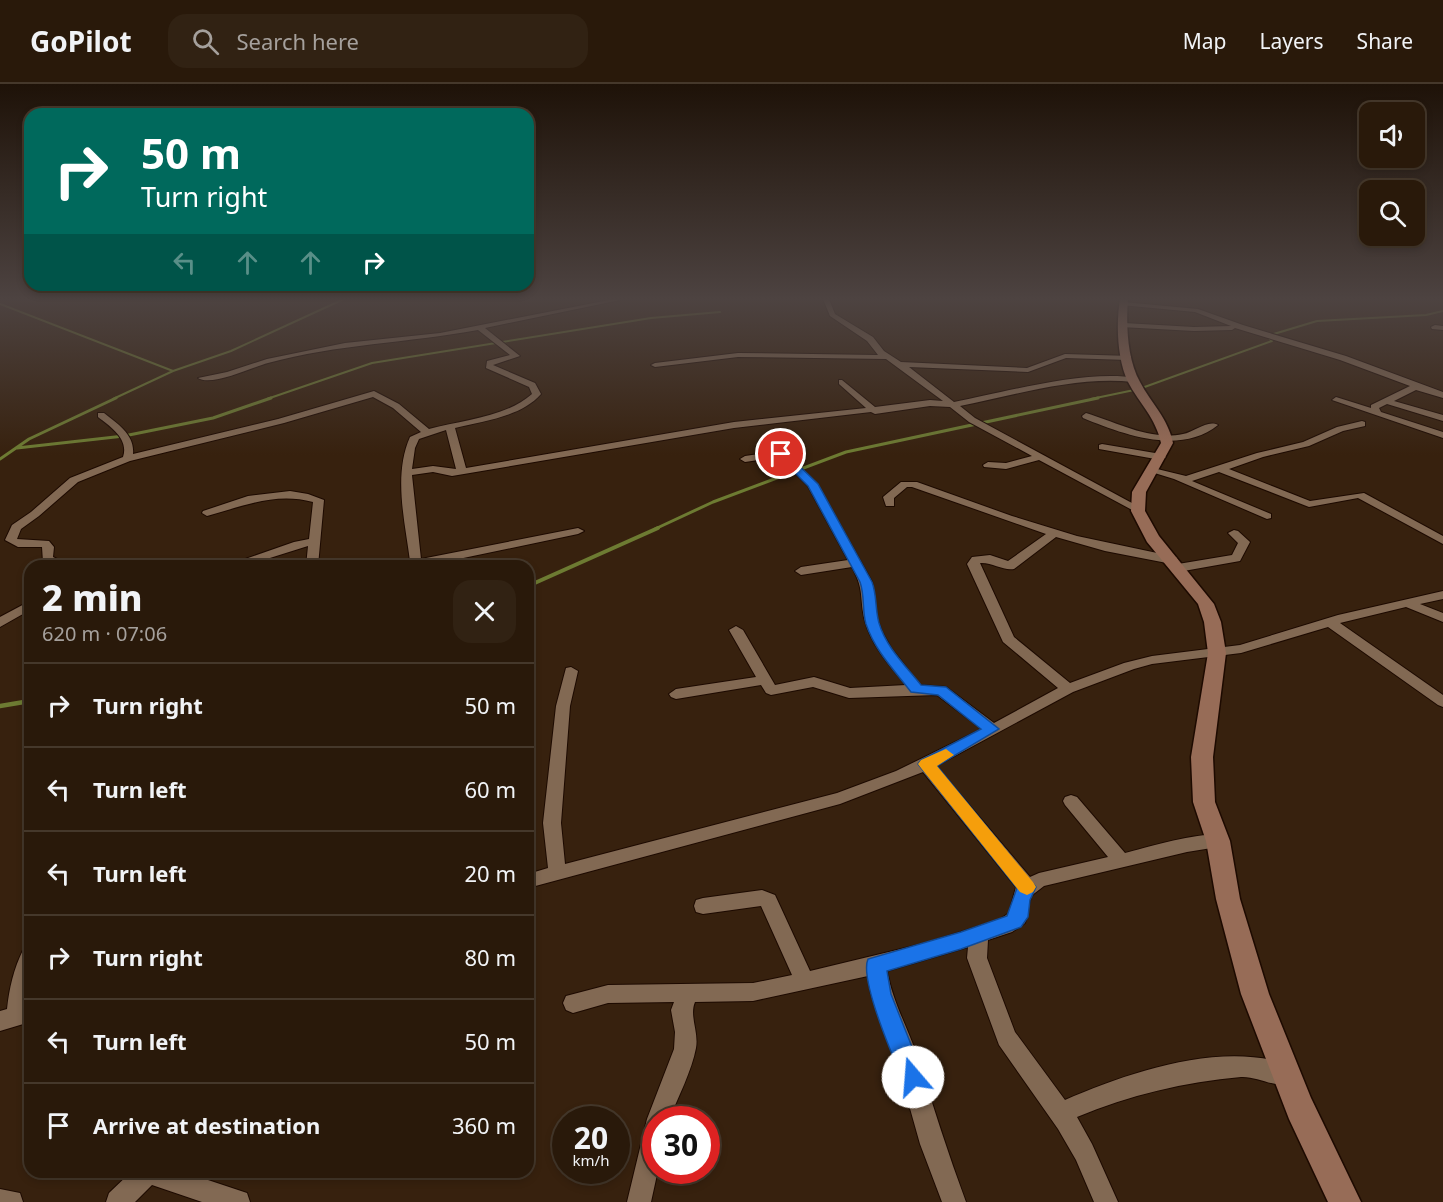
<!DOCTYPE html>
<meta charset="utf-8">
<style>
:root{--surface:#29190a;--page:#312213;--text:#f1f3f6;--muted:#a5a09c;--line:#45382b}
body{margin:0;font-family:"Noto Sans",sans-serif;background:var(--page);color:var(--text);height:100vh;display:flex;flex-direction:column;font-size:22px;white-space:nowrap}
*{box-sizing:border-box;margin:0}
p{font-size:20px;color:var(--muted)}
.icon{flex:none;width:33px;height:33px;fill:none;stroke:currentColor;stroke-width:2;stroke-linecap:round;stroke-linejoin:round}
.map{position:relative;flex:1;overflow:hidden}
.sheet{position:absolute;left:24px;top:476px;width:510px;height:618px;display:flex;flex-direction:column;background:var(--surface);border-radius:18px;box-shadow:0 3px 9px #0003,0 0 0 2px var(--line)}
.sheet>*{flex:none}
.guide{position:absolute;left:24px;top:24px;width:510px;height:183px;border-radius:18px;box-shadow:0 3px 9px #0003,0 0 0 2px var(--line);background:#00695c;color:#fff;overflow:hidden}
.buttons{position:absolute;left:1359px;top:18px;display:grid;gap:12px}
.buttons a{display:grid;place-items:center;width:66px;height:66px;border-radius:12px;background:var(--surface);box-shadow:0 3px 9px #0003,0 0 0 2px var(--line);font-size:30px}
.speed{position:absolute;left:552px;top:1022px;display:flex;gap:12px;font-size:30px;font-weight:700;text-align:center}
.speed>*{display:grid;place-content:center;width:78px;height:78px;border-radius:50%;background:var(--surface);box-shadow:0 3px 9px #0003,0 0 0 2px var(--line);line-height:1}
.speed small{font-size:15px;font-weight:400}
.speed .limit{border:9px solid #d22;background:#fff;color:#111}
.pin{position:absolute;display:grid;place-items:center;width:51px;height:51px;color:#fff;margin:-26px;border:3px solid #fff;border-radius:50%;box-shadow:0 2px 6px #0007}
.me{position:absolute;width:66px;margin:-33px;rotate:342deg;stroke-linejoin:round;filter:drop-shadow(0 0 4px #0008)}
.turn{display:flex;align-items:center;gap:21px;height:126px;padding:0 18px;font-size:27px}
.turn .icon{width:78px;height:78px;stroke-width:2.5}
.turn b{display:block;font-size:42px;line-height:51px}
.lanes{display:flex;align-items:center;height:57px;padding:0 18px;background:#0003;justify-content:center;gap:30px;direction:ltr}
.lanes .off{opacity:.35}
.round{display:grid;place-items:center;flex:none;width:63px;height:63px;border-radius:18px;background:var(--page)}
.head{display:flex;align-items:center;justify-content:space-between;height:102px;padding:0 18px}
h1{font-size:36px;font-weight:800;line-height:45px}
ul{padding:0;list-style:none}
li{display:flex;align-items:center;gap:18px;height:84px;padding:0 18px;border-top:2px solid var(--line)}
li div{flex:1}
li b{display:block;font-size:22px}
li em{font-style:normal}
header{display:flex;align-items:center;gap:36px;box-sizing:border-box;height:84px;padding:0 30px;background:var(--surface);border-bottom:2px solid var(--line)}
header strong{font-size:28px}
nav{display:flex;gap:33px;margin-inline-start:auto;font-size:21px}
.search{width:420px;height:54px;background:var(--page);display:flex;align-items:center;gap:15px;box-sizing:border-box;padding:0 21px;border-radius:18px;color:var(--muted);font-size:22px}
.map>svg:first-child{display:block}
</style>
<header>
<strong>GoPilot</strong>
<div class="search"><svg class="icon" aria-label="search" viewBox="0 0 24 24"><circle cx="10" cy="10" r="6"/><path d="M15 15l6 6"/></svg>Search here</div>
<nav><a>Map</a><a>Layers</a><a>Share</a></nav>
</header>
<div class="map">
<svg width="1443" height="1118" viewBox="0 0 1443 1118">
<rect width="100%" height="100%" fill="#37210e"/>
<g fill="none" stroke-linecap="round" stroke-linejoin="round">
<path stroke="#6d7b32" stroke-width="2" d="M0,220L173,287
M113,315L173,287L231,267L344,215
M267,315L372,279L651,234L720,228
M1091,315L1139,305L1272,257L1267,252L1317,237L1426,231L1443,227"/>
<path stroke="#6d7b32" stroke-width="3" d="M17,364L124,352L213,334L271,314
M0,375L29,355L116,314
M655,445L713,418L846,368L1098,314"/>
<path stroke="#6d7b32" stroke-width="4" d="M528,502L658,444"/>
<path stroke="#6d7b32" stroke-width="4.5" d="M0,622L30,617"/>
<defs>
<path id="minor" d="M614,215H625L485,244L520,272L493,281L535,299L541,310C521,333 483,337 455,344L466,384L734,338L866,324L839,300V296H842L875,323L930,316L943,317L886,275L738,273L655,283L651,281L655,279L738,269L878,271L867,257L830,232L823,215H829L835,230L873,253L884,267L901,278L1027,284L1065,270L1131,272V276H1128L1066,274L1028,288L909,283L954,318C1005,308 1087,285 1136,294V298H1133C1076,292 1016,311 960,322L975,334L1143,425L1142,427H1134L1039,376L1006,385L984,383L983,381L988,378L1006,379L1032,372L969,338L950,323L930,322L875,330L871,328L734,344L452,392L433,388L412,391L421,475L578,444L584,447L578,450L425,482H404L410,477C405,438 393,391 410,353L421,348L393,324L373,313L284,339L130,377L78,398L39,432L21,445L17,455L49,457L54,463L53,473L71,482H53L43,478L42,463H18L5,456L12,441L31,428L70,394L123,373C129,355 111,343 98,333V329H104C118,340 135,351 133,370L278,335L374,307L399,320L429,345C463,336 506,333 532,310L529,303L486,284L487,277L510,271L478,246C408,259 337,260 268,279C253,283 211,303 198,294L227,288L267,275L345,259L440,249ZM446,346L456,385L433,382L412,385L415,364L419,355Z
M1123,218L1198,225L1243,241L1346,272L1443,308V314L1416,306L1394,317L1443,331V337L1387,320L1379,324L1381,328L1443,348V354L1332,316L1336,313L1371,324V321L1410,302L1340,276L1235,244L1232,246L1194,247L1121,243V239H1124L1194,243L1231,242L1195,228L1121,221Z
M1435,241L1443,242V246L1432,245L1431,243Z
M1086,329C1116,338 1150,357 1183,350C1194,348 1208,335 1218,341C1180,372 1122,350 1083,334L1082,332Z
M1362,337L1365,338V342L1343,347L1309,362L1263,373L1229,385L1310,417L1364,409L1443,452V460L1358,414L1309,423L1219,388L1192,397L1271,430V434L1267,435L1174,395L1148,387L1153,384L1186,392L1257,369L1303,358L1337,343Z
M1102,360L1161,370L1166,373L1161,376L1099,365V361Z
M781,367L817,400L872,498L877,534L882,548L891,564L920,601L946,603L994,639L1058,604L1003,558L967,480L972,473L990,471L1008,477L1046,450L912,403H907L894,414V422H886L883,413L901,398H917L1012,432L1077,452L1176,473L1178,476L1172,480L1105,467L1056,453L1014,485C1003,487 992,478 980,479L1014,553L1070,599L1124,579L1152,572L1240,561L1338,531L1443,507V515L1420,520L1443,529V538L1406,523L1340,539L1443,611V623L1438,621L1328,543L1241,569L1152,580L1134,585L1073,608L936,682L1030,793L1039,789L1108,773L1065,721L1063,717L1065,713L1071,711L1077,713L1125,769C1148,763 1204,746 1224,752L1227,757L1224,762L1187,768L1044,802L1031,812L1025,839L1012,848L988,856L987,874L1015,948L1065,1016C1130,988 1225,955 1295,983L1298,991L1295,999C1277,1006 1259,992 1241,993C1185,998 1129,1011 1077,1033L1092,1060L1118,1118H1094L1076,1076L1058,1045L999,961L967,874L968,863L887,887C893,919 908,944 918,974C933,1022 948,1070 966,1118H942L920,1060L895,971L871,910L868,892L753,917L695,918C689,932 699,948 696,964C692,986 678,1014 669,1035H656V1086H658L651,1118H627L647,1035L674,965L675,948L671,926L674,918L608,919L573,929L566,926L563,919L566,912L608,901L753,899L792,891L761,822L703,830L696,828L694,822L696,816L703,814L762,806L775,811L810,887L926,859L999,836L1009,829L1016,803L923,688L840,720L528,804V790L548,784L543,739L556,622L566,584L571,583L578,587L570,622L561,739L565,780L837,709L896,687L982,645L937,611L849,614L813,603L771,611L766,609L761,601L676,615L671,613L669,610L676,605L756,593L729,546L736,542L743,546L775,601L814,593L850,604L906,601C890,582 872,562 865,537C859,515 865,507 852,483L801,491L795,487L801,483L848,476L808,402L779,373L745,378L740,375L745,372Z
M290,407L308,410L324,416L318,482H306L308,462L244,482H225L294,458L309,455L313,418C275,408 244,422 207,432L202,429L203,427L248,412Z
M1234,446L1238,447L1250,458L1240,477L1178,488L1172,484L1178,480L1232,471L1238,459L1228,449Z
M30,517V526L0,543V533Z
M30,863V938L0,947V927L7,925C9,905 14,884 23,866Z
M131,1088H184L247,1109L250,1118H202L152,1101L135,1118H106L109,1109Z
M0,1105L20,1109L23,1118H0Z"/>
<path id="secondary" d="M1120,215H1128C1126,240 1127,275 1140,298C1151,319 1168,334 1173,359L1146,408L1145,427L1159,452L1214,520L1221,538L1226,569L1213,673L1215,718L1230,757L1240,815L1269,910L1311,1014L1361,1118H1328L1289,1035L1241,910L1216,815L1206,757L1193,718L1191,673L1208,569L1204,538L1198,520L1147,458L1131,427L1132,408L1161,359C1156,334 1139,319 1128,298C1117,275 1116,239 1120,215Z"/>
</defs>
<use href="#minor" stroke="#1d0a00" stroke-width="2"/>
<use href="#secondary" stroke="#1d0a00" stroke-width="3"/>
<use href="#minor" fill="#826953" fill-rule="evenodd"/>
<use href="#secondary" fill="#976c57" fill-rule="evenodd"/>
</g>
<linearGradient id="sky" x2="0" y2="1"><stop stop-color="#1e1208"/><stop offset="0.58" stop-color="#4d4341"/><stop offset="1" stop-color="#4d4341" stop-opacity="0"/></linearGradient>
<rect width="1443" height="371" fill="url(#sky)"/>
<path fill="#1a73e8" stroke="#114b97" stroke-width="1.5" d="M778,368H785L818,400L872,498C877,511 875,525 879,539C886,563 905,581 921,601L946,603L999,645L937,682L1036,803L1030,816L1028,833L1021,843L961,865L887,887L891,910L924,993L921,1001L913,1005L905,1001C895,978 859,895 868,875L961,848L1007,832L1017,804L918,680L921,676L981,645L938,611L911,608C895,587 875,567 866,540C862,527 865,512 860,498L808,402L778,372Z"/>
<path fill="#f59e0b" d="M946,665L954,671L937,682L1033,798L1036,803L1033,808L1027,811L1020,808L921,684L918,680L921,676Z"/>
</svg>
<div class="buttons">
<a><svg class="icon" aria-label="sound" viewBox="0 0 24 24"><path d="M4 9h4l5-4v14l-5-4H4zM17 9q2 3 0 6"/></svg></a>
<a><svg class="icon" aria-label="search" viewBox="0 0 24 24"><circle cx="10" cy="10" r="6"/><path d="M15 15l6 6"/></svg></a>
</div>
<div class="speed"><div>20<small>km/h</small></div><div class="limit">30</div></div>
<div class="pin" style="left:781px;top:370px;background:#d93025"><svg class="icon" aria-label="arrive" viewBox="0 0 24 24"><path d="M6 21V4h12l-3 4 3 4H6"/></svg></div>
<svg class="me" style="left:913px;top:993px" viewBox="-20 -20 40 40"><circle r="19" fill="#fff"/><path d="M0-13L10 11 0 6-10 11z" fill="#1a73e8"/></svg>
<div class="guide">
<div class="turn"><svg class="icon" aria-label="right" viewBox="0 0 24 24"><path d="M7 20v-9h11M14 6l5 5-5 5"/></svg><div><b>50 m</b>Turn right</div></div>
<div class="lanes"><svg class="icon off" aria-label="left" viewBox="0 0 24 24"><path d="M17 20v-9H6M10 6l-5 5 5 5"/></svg><svg class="icon off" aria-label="ahead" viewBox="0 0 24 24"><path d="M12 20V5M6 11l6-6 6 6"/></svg><svg class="icon off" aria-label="ahead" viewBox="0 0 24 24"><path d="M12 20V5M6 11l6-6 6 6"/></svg><svg class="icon" aria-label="right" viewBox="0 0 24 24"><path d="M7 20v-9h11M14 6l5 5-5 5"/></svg></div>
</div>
<section class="sheet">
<div class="head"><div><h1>2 min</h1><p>620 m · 07:06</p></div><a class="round"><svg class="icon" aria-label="close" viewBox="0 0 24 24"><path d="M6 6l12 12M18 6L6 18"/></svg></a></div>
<ul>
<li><svg class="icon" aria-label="right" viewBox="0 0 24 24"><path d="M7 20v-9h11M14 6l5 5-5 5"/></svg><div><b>Turn right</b></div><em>50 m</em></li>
<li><svg class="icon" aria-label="left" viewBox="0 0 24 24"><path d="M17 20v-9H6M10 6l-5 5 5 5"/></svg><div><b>Turn left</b></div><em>60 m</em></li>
<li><svg class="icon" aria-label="left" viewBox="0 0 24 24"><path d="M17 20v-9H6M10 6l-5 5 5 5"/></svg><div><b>Turn left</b></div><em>20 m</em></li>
<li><svg class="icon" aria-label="right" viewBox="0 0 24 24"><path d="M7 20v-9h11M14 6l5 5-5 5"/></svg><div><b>Turn right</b></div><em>80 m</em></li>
<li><svg class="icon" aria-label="left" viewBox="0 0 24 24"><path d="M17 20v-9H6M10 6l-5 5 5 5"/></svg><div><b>Turn left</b></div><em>50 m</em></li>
<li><svg class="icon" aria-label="arrive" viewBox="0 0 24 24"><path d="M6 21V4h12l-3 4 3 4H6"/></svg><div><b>Arrive at destination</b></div><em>360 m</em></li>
</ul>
</section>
</div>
